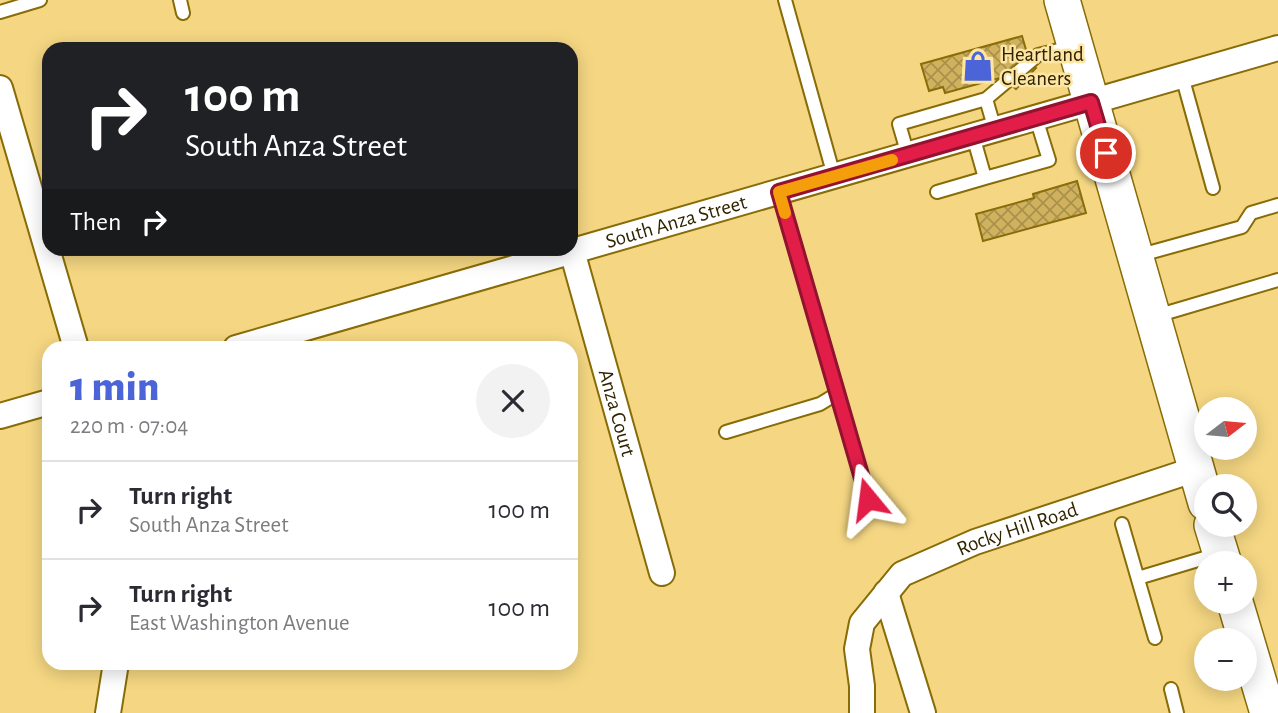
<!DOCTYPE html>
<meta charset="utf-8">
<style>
:root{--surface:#fff;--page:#f2f2f3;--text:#2b2b33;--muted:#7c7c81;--line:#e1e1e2;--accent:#4b65d9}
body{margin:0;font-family:"Alegreya Sans",sans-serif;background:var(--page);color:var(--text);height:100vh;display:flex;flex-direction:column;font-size:26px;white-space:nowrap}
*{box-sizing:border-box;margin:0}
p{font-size:23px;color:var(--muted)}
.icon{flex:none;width:38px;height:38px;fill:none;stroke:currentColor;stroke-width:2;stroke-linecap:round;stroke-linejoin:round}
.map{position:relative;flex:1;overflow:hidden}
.panel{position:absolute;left:42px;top:341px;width:536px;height:329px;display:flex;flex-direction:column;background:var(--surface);border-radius:21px;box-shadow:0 4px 18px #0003}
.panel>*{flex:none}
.hud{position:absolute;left:42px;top:42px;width:536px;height:214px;border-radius:21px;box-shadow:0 4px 18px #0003;background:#202124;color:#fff;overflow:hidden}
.needle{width:46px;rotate:74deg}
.buttons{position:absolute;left:1194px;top:397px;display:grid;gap:14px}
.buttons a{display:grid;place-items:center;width:63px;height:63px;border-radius:50%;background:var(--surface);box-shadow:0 4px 18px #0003;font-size:35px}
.pin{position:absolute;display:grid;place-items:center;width:60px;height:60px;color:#fff;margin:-30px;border:4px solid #fff;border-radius:50%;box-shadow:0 2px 7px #0007}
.me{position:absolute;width:77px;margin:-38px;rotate:344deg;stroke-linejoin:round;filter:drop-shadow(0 0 5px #0008)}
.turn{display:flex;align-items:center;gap:24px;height:147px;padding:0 28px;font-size:32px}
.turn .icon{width:91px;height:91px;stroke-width:2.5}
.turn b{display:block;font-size:49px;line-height:60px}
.then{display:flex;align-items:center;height:66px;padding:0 28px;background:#0003;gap:14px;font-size:26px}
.round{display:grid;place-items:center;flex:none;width:74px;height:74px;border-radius:37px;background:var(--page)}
.overview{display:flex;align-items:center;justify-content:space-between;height:119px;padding:0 28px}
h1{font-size:42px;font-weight:800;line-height:52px;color:var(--accent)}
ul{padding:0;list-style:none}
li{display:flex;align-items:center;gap:21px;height:98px;padding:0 28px;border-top:2px solid var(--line)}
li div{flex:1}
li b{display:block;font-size:26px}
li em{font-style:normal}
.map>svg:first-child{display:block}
</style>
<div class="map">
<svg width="1278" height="713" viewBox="0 0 1278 713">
<defs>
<pattern id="building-cross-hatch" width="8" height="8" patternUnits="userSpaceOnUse" patternTransform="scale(1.75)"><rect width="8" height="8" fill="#d0b25e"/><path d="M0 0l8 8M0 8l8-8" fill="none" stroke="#a9914b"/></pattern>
</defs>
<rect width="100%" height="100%" fill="#f5d783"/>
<path fill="url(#building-cross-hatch)" stroke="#896d0a" stroke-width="2" d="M1022,36L1029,60L1036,68L1016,89L1003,77L945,93L943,87L929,91L921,64Z
M1077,181L1086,213L983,241L976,214L1034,198L1033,194Z"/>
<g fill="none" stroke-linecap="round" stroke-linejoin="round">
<defs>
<path id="service" d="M180,0L183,13
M785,0L834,176
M0,12L40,0
M1182,76L1213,188
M986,99L995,130
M973,136L985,178L1049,160L1036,118
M908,155L899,124L986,99L1038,55L1075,46
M779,192L868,499
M937,192L985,178
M1137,256L1242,227L1251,213L1278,205
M1156,316L1278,280
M726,432L820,404L838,393
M1122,524L1155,638
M1138,578L1218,554
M1171,689L1177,713"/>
<g id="minor">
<path d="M0,88L76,348"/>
<path id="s1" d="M572,251L662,573"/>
<path id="s2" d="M236,348L1278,48"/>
<path d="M0,416L49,402"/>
<path d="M886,593L923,713"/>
<path d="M108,713L116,663"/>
<path id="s3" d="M862,713V686L857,649L862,623L902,574L975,542L1196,469"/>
</g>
<path id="secondary" d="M1062,0L1206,503
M1212,525L1224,564
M1235,602L1268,713"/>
</defs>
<use href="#service" stroke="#886c07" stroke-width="16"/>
<use href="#minor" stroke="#886c07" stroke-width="28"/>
<use href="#secondary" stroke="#886c07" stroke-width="38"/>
<use href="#service" stroke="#fff" stroke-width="12"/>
<use href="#minor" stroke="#fff" stroke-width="24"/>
<use href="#secondary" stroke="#fff" stroke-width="35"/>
</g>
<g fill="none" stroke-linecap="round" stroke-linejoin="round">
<defs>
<path id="route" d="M868,499L779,192L1091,102L1106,153"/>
</defs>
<use href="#route" stroke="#92132f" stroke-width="18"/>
<use href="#route" stroke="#e11d48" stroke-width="12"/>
<path stroke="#f59e0b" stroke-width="12" d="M785,213L779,192L892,160"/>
</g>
<defs>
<symbol id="shop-bare" viewBox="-9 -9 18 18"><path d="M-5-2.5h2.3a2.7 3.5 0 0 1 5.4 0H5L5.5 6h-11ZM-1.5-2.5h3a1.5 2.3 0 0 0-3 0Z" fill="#4b65d9" stroke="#fde5a3" stroke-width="2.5" paint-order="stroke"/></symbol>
</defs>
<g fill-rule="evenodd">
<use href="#shop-bare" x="956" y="44" width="44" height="44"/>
</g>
<g text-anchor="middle" stroke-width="5" stroke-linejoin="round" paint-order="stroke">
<g font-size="21" fill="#302400" stroke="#fde5a3" text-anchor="start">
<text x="1001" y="61">Heartland<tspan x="1001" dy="24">Cleaners</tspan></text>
</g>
<g font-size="21" fill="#302400" stroke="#fde5a3">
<text dy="7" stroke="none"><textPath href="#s2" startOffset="458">South Anza Street</textPath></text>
<text dy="7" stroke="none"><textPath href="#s1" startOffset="168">Anza Court</textPath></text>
<text dy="7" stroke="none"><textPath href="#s3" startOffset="278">Rocky Hill Road</textPath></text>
</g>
</g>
</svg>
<div class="buttons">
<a><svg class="needle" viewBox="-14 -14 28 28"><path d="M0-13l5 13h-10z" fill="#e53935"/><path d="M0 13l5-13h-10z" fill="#7c7c81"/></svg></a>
<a><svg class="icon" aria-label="search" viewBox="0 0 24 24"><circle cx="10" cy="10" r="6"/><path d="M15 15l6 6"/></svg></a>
<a>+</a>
<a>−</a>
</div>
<div class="pin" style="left:1106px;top:153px;background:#d93025"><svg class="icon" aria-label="arrive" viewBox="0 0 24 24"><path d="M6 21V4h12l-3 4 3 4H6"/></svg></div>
<svg class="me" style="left:868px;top:499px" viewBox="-20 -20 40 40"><path d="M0-17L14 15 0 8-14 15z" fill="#e11d48" stroke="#fff" stroke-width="4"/></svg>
<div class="hud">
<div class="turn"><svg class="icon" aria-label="right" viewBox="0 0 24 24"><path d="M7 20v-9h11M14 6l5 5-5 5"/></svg><div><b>100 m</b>South Anza Street</div></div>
<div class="then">Then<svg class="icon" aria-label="right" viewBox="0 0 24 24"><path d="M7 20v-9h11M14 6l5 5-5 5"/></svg></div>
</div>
<section class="panel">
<div class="overview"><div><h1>1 min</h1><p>220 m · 07:04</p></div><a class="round"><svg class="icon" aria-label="close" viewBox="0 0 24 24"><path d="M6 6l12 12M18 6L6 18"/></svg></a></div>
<ul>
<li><svg class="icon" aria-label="right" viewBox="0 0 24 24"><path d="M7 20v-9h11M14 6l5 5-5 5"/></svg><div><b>Turn right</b><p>South Anza Street</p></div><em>100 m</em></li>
<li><svg class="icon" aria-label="right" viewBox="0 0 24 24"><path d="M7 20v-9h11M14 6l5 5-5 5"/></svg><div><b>Turn right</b><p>East Washington Avenue</p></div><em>100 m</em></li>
</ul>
</section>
</div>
